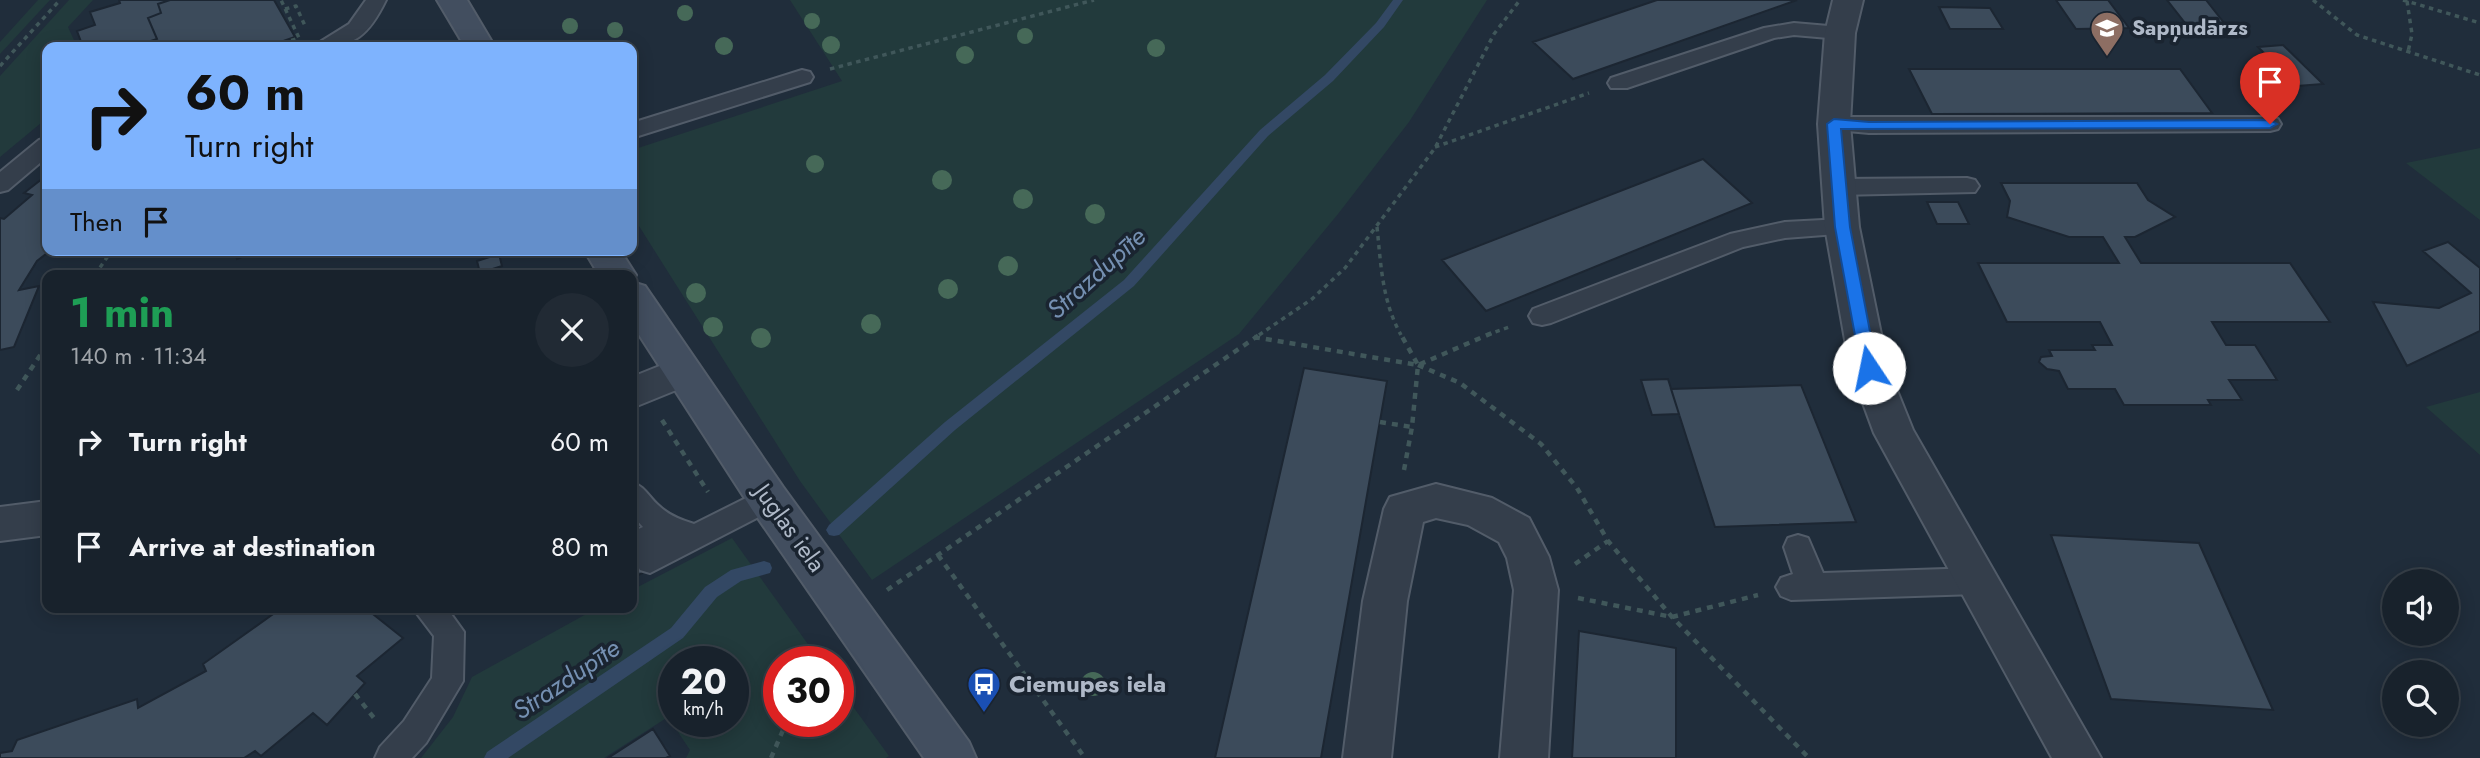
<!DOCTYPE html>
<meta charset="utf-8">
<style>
:root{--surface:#18222c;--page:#212a34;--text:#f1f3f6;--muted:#9fa4a9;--line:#363f48}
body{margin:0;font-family:Jost,sans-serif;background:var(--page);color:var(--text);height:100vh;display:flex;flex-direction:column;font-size:26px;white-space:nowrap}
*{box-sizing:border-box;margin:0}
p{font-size:23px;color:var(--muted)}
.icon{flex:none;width:38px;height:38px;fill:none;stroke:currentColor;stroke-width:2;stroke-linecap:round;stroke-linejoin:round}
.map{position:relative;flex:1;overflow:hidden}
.side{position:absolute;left:42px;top:270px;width:595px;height:343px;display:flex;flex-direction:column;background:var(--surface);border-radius:14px;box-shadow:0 4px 18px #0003,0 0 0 2px var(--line)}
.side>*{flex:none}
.banner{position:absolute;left:42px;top:42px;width:595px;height:214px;border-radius:14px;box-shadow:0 4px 18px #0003,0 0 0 2px var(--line);background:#7eb3fe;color:#111;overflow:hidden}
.fabs{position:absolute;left:2382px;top:569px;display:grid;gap:14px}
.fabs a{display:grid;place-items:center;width:77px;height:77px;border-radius:50%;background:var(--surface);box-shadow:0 4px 18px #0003,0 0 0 2px var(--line);font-size:35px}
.speed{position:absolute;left:658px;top:646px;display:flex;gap:14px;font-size:35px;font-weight:700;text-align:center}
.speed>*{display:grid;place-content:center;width:91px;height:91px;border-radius:50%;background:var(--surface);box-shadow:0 4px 18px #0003,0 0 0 2px var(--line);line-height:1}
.speed small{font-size:18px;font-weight:400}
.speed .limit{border:10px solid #d22;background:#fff;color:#111}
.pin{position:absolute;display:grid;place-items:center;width:60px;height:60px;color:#fff;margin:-72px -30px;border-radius:50% 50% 50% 0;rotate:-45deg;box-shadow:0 0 7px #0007}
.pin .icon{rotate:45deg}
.me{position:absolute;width:77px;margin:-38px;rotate:349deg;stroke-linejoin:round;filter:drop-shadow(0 0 5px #0008)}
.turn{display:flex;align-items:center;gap:24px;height:147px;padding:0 28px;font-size:32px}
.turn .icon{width:91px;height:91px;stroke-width:2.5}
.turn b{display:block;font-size:49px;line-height:60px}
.then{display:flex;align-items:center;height:66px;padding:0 28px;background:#0003;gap:14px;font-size:26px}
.round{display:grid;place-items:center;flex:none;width:74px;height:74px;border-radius:37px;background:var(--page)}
.summary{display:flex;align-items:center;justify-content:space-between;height:119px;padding:0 28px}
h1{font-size:42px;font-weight:700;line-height:52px;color:#1e9e55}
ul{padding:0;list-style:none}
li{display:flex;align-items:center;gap:21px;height:105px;padding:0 28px}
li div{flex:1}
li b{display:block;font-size:26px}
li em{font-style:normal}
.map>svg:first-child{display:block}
</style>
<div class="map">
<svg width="2480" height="758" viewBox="0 0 2480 758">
<rect width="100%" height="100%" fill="#202d3b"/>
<path fill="#223a3c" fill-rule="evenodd" d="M38,0H50L0,54V42Z
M69,0H93L68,27L77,47H47V118L0,157V76Z
M790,0H1487L1409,122L1338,214L1239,334L872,580L800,481L632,215V150L842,81Z
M2480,148V220L2406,163Z
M2480,392V455L2426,407Z
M732,538L820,661L779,662V721H838V686L889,756L886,758H686L690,750L668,717L604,758H421L453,717L472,677L599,607H632V590ZM674,662H733V721H674Z"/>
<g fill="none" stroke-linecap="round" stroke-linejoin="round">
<path fill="#334864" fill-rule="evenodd" d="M1393,0H1403L1384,27L1333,81L1268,136L1134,286L955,430L839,535L834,536L829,535L826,530L829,525L945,422L1124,280L1260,130L1325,75L1376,23Z
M764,561L770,563L772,568L770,573L741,581L717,597L683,638L508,758H484L487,752L671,628L705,587L731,570Z"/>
</g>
<path fill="#3c4b5b" stroke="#1c2632" stroke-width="2" d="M119,0H170L158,4L161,13L148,18L157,39L132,47H83L77,31L95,25L90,12L120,3Z
M170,0H274L295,37L266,47H151L149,42L157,39L148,18L161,13L158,4Z
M1657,0H1797L1573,79L1533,42Z
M2056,0H2108L2129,28L2076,29Z
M2167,0H2206L2228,28H2189Z
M1939,7L1990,8L2003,29H1950Z
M2283,45L2323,84L2297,86L2258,47Z
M1909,69H2180L2212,113L1932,114Z
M1703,159L1752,203L1486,311L1442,260Z
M47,175V250H51L37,261L19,290L39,286L14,347L0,350V218L4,219L32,195L24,193Z
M2001,183H2137L2148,200L2175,217L2135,237H2125L2141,263H2290L2330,322H2212L2226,345H2255L2277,380H2229L2242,400H2208L2211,405H2124L2115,389H2068L2059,371L2047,369L2039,362L2041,357L2052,356L2049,350H2095L2092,345H2112L2100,322H2007L1978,263H2119L2103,237H2069L2007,217L2010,201Z
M1927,202H1958L1969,224H1937Z
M2448,242L2480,268V331L2407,366L2373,302L2439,308L2471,293L2423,251Z
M234,250H260L237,259Z
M499,254L502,266L480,273L477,261Z
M1304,368L1387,381L1321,758H1215Z
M1668,379L1679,414L1652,415L1641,380Z
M1801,385L1856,522L1715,527L1671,389Z
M632,526L653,568L632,578Z
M2051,535L2199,543L2273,710L2111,699Z
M283,607H364L403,638L357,676L365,683L327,725L313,713L261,756L255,751L244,758H0V753L12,751L17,740L137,699L138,708L206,671L203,664Z
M1579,631L1676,648V758H1572Z
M653,729L670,756L666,758H608Z"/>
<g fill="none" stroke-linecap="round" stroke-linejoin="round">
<defs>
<path id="lane" d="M366,0H386C369,35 355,47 317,47L320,42L349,24Z
M1794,23L1840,27L1847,29L1850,33L1847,37L1840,39L1794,35L1774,38L1627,88H1611L1608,83L1611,78L1764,28Z
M802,70L810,72L813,77L810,82L632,138V123Z
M1834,117H2270L2278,119L2281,124L2278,129L2270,131L1869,133L1826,129L1823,124L1826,119Z
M47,138V157L8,190L0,192V172L39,140Z
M1967,178L1975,180L1979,186L1975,192L1838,195L1830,193L1826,187L1830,181L1838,179Z
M1842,219L1850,221L1854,227L1850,233L1785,238L1743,247L1551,323L1542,325L1533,323L1529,316L1533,309L1730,234L1785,222Z
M632,482C645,487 648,496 658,505C668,515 681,520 694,524L768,487L778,491L782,499L778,507L650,573L640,570L635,561L639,554L632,551V532L643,527L632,515Z
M1798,535L1808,538L1823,573L1977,568L1987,572L1992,581L1987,590L1977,594L1791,600L1781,596L1776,587L1781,578L1793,574L1784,547L1788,538Z
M412,607H446L464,632L463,681L426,743L412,758H375L380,747L404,721L432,678L434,636Z"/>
<path id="street" d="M1833,0H1863L1855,33L1850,124L1859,227L1888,368L1913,430L2101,758H2052L1874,433L1850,368L1825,227L1818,124L1825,33Z
M682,357L696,362L701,372L696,382L632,408V377Z
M1436,484L1492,498L1529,518L1549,557L1558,590L1548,758H1500L1514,590L1507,558L1499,542L1468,525L1436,518L1423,522L1407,601L1391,758H1343L1363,601L1384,509L1390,497Z
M47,501V535L0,541V507Z"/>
<path id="secondary" d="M437,0H467L495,47H465Z
M584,250H620L636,275L632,282L645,286L783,487L969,742L976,758H924L753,511L632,324V275H599Z"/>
</defs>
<use href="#lane" stroke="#525c69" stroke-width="4"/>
<use href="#street" stroke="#525c69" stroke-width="4"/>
<use href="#secondary" stroke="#525c69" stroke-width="4"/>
<path stroke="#40575a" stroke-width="3.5" stroke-dasharray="4.5 4.5" stroke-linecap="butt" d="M2313,0L2357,35L2480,75
M2403,0L2480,23
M2407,1L2412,34L2408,52
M285,9L296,6L306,28
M274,46L299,38L281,0
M284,47L295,44
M0,66L60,0
M830,69L1094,0
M1435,147L1589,93
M1377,227C1381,265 1382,301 1401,335
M95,275L112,250
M1259,335L1312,299L1345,268L1435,148L1494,34L1520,0
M1487,335L1509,327"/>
<path stroke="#40575a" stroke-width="4.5" stroke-dasharray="6 6" stroke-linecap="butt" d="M1254,337L1418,365L1400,333
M1418,365L1460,383L1541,444L1577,488L1608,541L1672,617L1809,758
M17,390L47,345
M662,420L708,492
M1380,422L1412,427
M1404,470L1412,427L1418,365L1492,333
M938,555L1085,758
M1575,564L1608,541
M887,590L1262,333
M1578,598L1672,617L1758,595
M812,662L819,646
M355,694L374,718
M771,758L787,721"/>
<use href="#lane" fill="#343e4b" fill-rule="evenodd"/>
<use href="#street" fill="#343e4b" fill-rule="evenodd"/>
<use href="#secondary" fill="#424e5f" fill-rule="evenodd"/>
</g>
<g fill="#466958">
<circle cx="685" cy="13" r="8"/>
<circle cx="812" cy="21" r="8"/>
<circle cx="570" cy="26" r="8"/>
<circle cx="615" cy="30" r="8"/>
<circle cx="1025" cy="36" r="8"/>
<circle cx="831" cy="45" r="9"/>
<circle cx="724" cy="46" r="9"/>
<circle cx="1156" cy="48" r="9"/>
<circle cx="965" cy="55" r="9"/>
<circle cx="815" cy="164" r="9"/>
<circle cx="942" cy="180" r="10"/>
<circle cx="1023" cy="199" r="10"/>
<circle cx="1095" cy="214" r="10"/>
<circle cx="1008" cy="266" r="10"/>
<circle cx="948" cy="289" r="10"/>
<circle cx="696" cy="293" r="10"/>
<circle cx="871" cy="324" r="10"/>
<circle cx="713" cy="327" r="10"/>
<circle cx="761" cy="338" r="10"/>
<circle cx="1093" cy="684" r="12"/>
</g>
<path fill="#1a73e8" stroke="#114b97" stroke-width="2" d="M1834,119L1869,122L2270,120L2277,124L2270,128L1841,129L1850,227L1877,368L1869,374L1861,368L1835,227L1827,124Z"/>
<defs>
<symbol id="school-pin" viewBox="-11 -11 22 30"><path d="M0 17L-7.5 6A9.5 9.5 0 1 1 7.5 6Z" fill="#8d6e63" stroke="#1a2430"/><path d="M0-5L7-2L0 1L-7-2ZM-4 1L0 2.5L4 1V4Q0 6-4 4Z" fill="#fff"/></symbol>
<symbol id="bus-pin" viewBox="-11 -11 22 30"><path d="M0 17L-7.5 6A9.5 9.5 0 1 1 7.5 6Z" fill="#1a4fb4" stroke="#1a2430"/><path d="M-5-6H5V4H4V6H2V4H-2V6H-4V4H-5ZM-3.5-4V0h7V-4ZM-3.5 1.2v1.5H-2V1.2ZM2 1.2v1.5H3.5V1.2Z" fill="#fff"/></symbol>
</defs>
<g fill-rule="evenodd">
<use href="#school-pin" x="2088" y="9" width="38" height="52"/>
<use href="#bus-pin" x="965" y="665" width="38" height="52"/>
</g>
<g text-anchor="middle" stroke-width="7" stroke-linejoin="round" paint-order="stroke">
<g font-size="21" font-weight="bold" fill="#afb9c8" stroke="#1a2430" text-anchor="start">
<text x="2132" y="35">Sapņudārzs</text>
</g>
<g font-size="24" fill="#afb9c8" stroke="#1a2430">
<text transform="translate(790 528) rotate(54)" y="8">Juglas iela</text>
</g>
<g font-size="24" font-weight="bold" fill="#afb9c8" stroke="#1a2430" text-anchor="start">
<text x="1009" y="692">Ciemupes iela</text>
</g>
<g font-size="26" font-style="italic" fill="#7590b2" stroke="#1a2430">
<text transform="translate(1096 273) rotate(-42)" y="9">Strazdupīte</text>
<text transform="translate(566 679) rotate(-34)" y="9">Strazdupīte</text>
</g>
</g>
</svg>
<div class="fabs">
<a><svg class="icon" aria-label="sound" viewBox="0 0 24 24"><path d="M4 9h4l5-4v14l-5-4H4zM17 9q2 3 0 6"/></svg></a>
<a><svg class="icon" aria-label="search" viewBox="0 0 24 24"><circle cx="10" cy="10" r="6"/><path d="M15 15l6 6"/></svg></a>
</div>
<div class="speed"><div>20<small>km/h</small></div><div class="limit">30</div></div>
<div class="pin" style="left:2270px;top:124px;background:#d93025"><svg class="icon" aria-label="arrive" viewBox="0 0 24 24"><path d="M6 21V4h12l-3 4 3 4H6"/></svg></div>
<svg class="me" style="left:1869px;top:368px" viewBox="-20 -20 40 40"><circle r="19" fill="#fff"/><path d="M0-13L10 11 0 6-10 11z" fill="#1a73e8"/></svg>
<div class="banner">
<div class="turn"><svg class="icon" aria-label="right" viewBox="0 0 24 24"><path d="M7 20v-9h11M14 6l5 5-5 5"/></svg><div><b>60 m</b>Turn right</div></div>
<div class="then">Then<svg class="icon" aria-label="arrive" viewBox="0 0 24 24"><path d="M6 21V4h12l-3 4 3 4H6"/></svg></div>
</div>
<section class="side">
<div class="summary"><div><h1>1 min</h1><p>140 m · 11:34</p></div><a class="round"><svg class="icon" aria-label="close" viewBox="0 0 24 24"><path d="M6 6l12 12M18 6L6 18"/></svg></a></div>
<ul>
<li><svg class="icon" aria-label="right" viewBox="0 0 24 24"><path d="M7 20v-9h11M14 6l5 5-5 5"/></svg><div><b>Turn right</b></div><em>60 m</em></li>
<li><svg class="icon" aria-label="arrive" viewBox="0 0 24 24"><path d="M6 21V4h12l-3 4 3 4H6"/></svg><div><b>Arrive at destination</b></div><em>80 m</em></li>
</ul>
</section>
</div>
